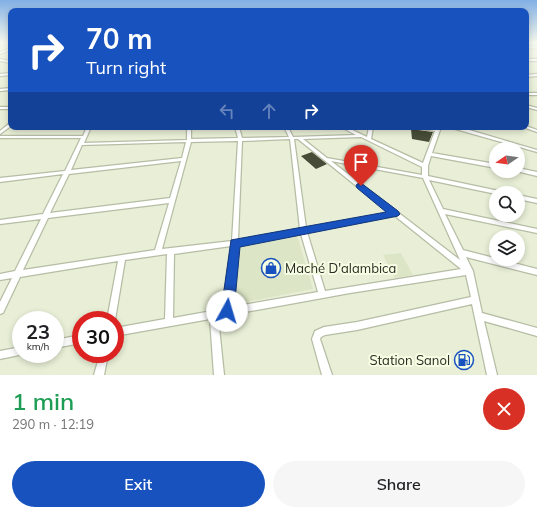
<!DOCTYPE html>
<meta charset="utf-8">
<style>
:root{--surface:#fff;--page:#f6f6f6;--text:#202124;--muted:#757577;--accent:#1852be}
body{margin:0;font-family:Mulish,sans-serif;background:var(--page);color:var(--text);height:100vh;display:flex;flex-direction:column;font-size:15px;white-space:nowrap}
*{box-sizing:border-box;margin:0}
p{font-size:13px;color:var(--muted)}
.icon{flex:none;width:22px;height:22px;fill:none;stroke:currentColor;stroke-width:2;stroke-linecap:round;stroke-linejoin:round}
.map{position:relative;height:375px;overflow:hidden}
.sheet{display:flex;flex-direction:column;background:var(--surface);flex:1}
.sheet>*{flex:none}
.top-card{position:absolute;left:8px;top:8px;width:521px;height:122px;border-radius:8px;box-shadow:0 2px 6px #0003;background:#1852be;color:#fff;overflow:hidden}
.needle{width:26px;rotate:257deg}
.controls{position:absolute;left:489px;top:142px;display:grid;gap:8px}
.controls a{display:grid;place-items:center;width:36px;height:36px;border-radius:50%;background:var(--surface);box-shadow:0 2px 6px #0003;font-size:20px}
.speed{position:absolute;left:12px;top:311px;display:flex;gap:8px;font-size:20px;font-weight:700;text-align:center}
.speed>*{display:grid;place-content:center;width:52px;height:52px;border-radius:50%;background:var(--surface);box-shadow:0 2px 6px #0003;line-height:1}
.speed small{font-size:10px;font-weight:400}
.speed .limit{border:6px solid #d22;background:#fff;color:#111}
.pin{position:absolute;display:grid;place-items:center;width:34px;height:34px;color:#fff;margin:-41px -17px;border-radius:50% 50% 50% 0;rotate:-45deg;box-shadow:0 0 4px #0007}
.pin .icon{rotate:45deg}
.me{position:absolute;width:44px;margin:-22px;rotate:6deg;stroke-linejoin:round;filter:drop-shadow(0 0 3px #0008)}
.turn{display:flex;align-items:center;gap:14px;height:84px;padding:0 12px;font-size:18px}
.turn .icon{width:52px;height:52px;stroke-width:2.5}
.turn b{display:block;font-size:28px;line-height:34px}
.lanes{display:flex;align-items:center;height:38px;padding:0 12px;background:#0003;justify-content:center;gap:20px;direction:ltr}
.lanes .off{opacity:.35}
.round{display:grid;place-items:center;flex:none;width:42px;height:42px;border-radius:21px;background:var(--page)}
.head{display:flex;align-items:center;justify-content:space-between;height:68px;padding:0 12px}
h1{font-size:24px;font-weight:600;line-height:30px;color:#1e9e55}
.primary-button{display:flex;gap:8px;margin-top:auto;padding:8px 12px}
.primary-button a{flex:1;height:46px;border-radius:24px;background:var(--accent);color:#fff;font-size:16px;font-weight:600;line-height:46px;text-align:center}
.primary-button a+a{background:var(--page);color:var(--text)}
.map>svg:first-child{display:block}
</style>
<div class="map">
<svg width="537" height="375" viewBox="0 0 537 375">
<rect width="100%" height="100%" fill="#e8efd6"/>
<path fill="#dce6c6" d="M297,235L313,289L231,305L236,246Z
M401,253L413,275L395,278L383,255Z"/>
<path fill="#464c37" d="M411,129L433,132L429,142L412,139Z
M312,152L327,164L316,169L301,156Z"/>
<g fill="none" stroke-linecap="round" stroke-linejoin="round">
<defs>
<path id="minor" d="M537,46V48L526,49V47Z
M11,48V50L0,54V52Z
M0,59L11,61V63L0,61Z
M526,59H537V61H526Z
M11,73V75L0,76V74Z
M537,74V76L526,77V75Z
M11,88V90L0,91V89Z
M526,93H537V95H526Z
M526,105L537,108V110L526,107Z
M0,107H11V109H0Z
M10,123H11V126L0,134V131Z
M526,126L537,130V132L523,127H526Z
M87,127H91L84,143L187,140V127H191V139L238,138L235,127H239L242,138L289,137L284,127H288L293,137L356,135L341,127H346L367,137L369,127H373L371,139L423,163L435,131L416,128L414,127H425L436,128L437,127H441L432,153L496,164V168L431,156L428,166V176L499,191L502,193H496V194L429,180L443,209L537,229V233L445,214L463,250L537,269V275L466,257L473,271L482,313L537,328V336L484,321L497,375H487L472,304L357,330L325,335L321,337L320,339L332,375H322L312,339L315,331L324,327L357,322L471,297L466,275L350,293L218,317L224,375H214L210,319L115,336V328L165,319L167,254L125,260L115,320H107L118,261L20,277L3,313L0,314V302L12,278L0,280V274L15,271L41,219L0,224V220L43,214L63,174L0,182V178L65,171L81,138H0V136H83ZM361,137L422,167V175L327,158L303,139ZM290,139L300,229L238,240L242,141ZM294,139H298L390,213L306,228ZM238,141L232,241L162,249L191,142ZM186,142L182,158L71,170L82,145ZM181,161L170,198L50,213L69,174ZM331,161L423,178L460,260ZM169,203L155,250L23,270L48,218ZM395,216L461,269L325,291L307,232ZM301,234L318,292L231,307L238,245ZM231,246L223,309L173,318L174,254Z
M452,127H459L537,150V152L452,128Z
M518,168L537,172V176L516,171H518Z
M518,195L537,199V203L518,199Z
M81,335V343L55,348V340Z
M21,347V354H24L0,359V351Z
M100,354H108L104,375H94Z"/>
</defs>
<use href="#minor" stroke="#b6bda5" stroke-width="2.5"/>
<use href="#minor" fill="#fff" fill-rule="evenodd"/>
</g>
<linearGradient id="sky" x2="0" y2="1"><stop stop-color="#81afe5"/><stop offset="0.45" stop-color="#f5f8ed"/><stop offset="1" stop-color="#f5f8ed" stop-opacity="0"/></linearGradient>
<rect width="537" height="95" fill="url(#sky)"/>
<path fill="#1852be" stroke="#10357c" d="M361,183L398,211L400,214L398,216L240,247L234,311L232,316L227,317L223,316L221,311L231,240L386,212L357,188L356,186L357,184Z"/>
<defs>
<symbol id="shop-ring" viewBox="-11 -11 22 22"><circle r="9.5" fill="#f5fde3" stroke="#1852be" stroke-width="1.5"/><path d="M-5-2.5h2.3a2.7 3.5 0 0 1 5.4 0H5L5.5 6h-11ZM-1.5-2.5h3a1.5 2.3 0 0 0-3 0Z" fill="#1852be"/></symbol>
<symbol id="fuel-ring" viewBox="-11 -11 22 22"><circle r="9.5" fill="#f5fde3" stroke="#1852be" stroke-width="1.5"/><path d="M-5.5-6h7V0h2V4h1.3V-2.5L3-4.5l.8-.8L6-3V5H2.5V1h-1V6h-7ZM-4.2-4.7v3.2H.2V-4.7Z" fill="#1852be"/></symbol>
</defs>
<g fill-rule="evenodd">
<use href="#shop-ring" x="260" y="257" width="22" height="22"/>
<use href="#fuel-ring" x="453" y="349" width="22" height="22"/>
</g>
<g text-anchor="middle" stroke-width="4" stroke-linejoin="round" paint-order="stroke">
<g font-size="13" fill="#292b22" stroke="#f5fde3" text-anchor="start">
<text x="285" y="273">Maché D'alambica</text>
<text x="450" y="365" text-anchor="end">Station Sanol</text>
</g>
</g>
</svg>
<div class="controls">
<a><svg class="needle" viewBox="-14 -14 28 28"><path d="M0-13l5 13h-10z" fill="#e53935"/><path d="M0 13l5-13h-10z" fill="#757577"/></svg></a>
<a><svg class="icon" aria-label="search" viewBox="0 0 24 24"><circle cx="10" cy="10" r="6"/><path d="M15 15l6 6"/></svg></a>
<a><svg class="icon" aria-label="layers" viewBox="0 0 24 24"><path d="M12 4l9 5-9 5-9-5zM3 14l9 5 9-5"/></svg></a>
</div>
<div class="speed"><div>23<small>km/h</small></div><div class="limit">30</div></div>
<div class="pin" style="left:361px;top:186px;background:#d93025"><svg class="icon" aria-label="arrive" viewBox="0 0 24 24"><path d="M6 21V4h12l-3 4 3 4H6"/></svg></div>
<svg class="me" style="left:227px;top:311px" viewBox="-20 -20 40 40"><circle r="19" fill="#fff"/><path d="M0-13L10 11 0 6-10 11z" fill="#1852be"/></svg>
<div class="top-card">
<div class="turn"><svg class="icon" aria-label="right" viewBox="0 0 24 24"><path d="M7 20v-9h11M14 6l5 5-5 5"/></svg><div><b>70 m</b>Turn right</div></div>
<div class="lanes"><svg class="icon off" aria-label="left" viewBox="0 0 24 24"><path d="M17 20v-9H6M10 6l-5 5 5 5"/></svg><svg class="icon off" aria-label="ahead" viewBox="0 0 24 24"><path d="M12 20V5M6 11l6-6 6 6"/></svg><svg class="icon" aria-label="right" viewBox="0 0 24 24"><path d="M7 20v-9h11M14 6l5 5-5 5"/></svg></div>
</div>
</div>
<section class="sheet">
<div class="head"><div><h1>1 min</h1><p>290 m · 12:19</p></div><a class="round" style="background:#d93025;color:#fff"><svg class="icon" aria-label="close" viewBox="0 0 24 24"><path d="M6 6l12 12M18 6L6 18"/></svg></a></div>
<div class="primary-button"><a>Exit</a><a>Share</a></div>
</section>
